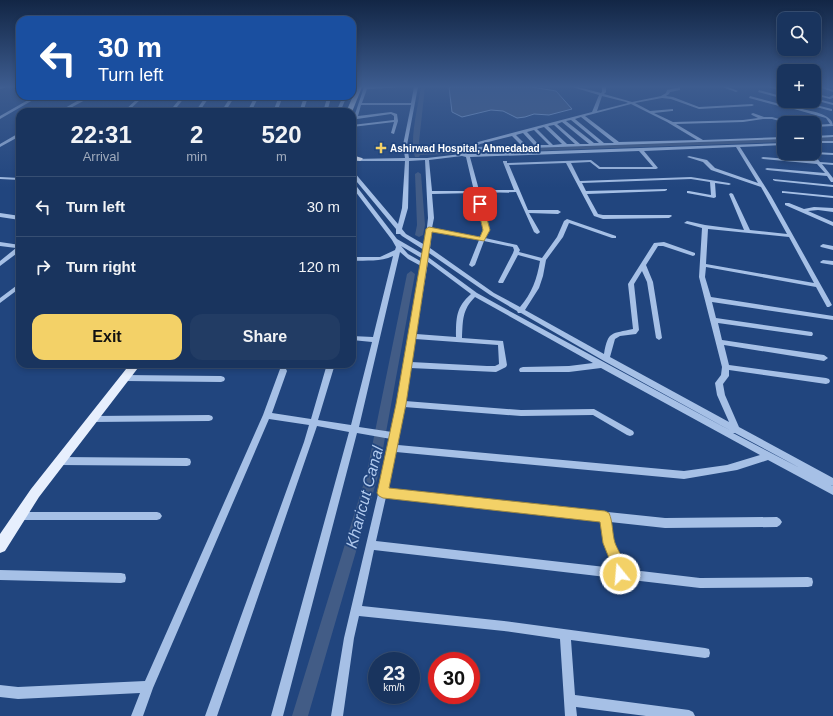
<!DOCTYPE html>
<meta charset="utf-8">
<style>
:root{--surface:#19345e;--page:#223c64;--text:#f1f3f6;--muted:#9faabc;--line:#374f73;--accent:#f3d167}
body{margin:0;font-family:Helvetica,sans-serif;background:var(--page);color:var(--text);height:100vh;display:flex;flex-direction:column;font-size:15px;white-space:nowrap}
*{box-sizing:border-box;margin:0}
p{font-size:13px;color:var(--muted)}
.icon{flex:none;width:22px;height:22px;fill:none;stroke:currentColor;stroke-width:2;stroke-linecap:round;stroke-linejoin:round}
.map{position:relative;flex:1;overflow:hidden}
.sheet{position:absolute;left:16px;top:108px;width:340px;height:260px;display:flex;flex-direction:column;background:var(--surface);border-radius:12px;box-shadow:0 2px 6px #0003,0 0 0 1px var(--line)}
.sheet>*{flex:none}
.hud{position:absolute;left:16px;top:16px;width:340px;height:84px;border-radius:12px;box-shadow:0 2px 6px #0003,0 0 0 1px var(--line);background:#1a4fa0;color:#fff;overflow:hidden}
.tools{position:absolute;left:777px;top:12px;display:grid;gap:8px}
.tools a{display:grid;place-items:center;width:44px;height:44px;border-radius:8px;background:var(--surface);box-shadow:0 2px 6px #0003,0 0 0 1px var(--line);font-size:20px}
.speed{position:absolute;left:368px;top:652px;display:flex;gap:8px;font-size:20px;font-weight:700;text-align:center}
.speed>*{display:grid;place-content:center;width:52px;height:52px;border-radius:50%;background:var(--surface);box-shadow:0 2px 6px #0003,0 0 0 1px var(--line);line-height:1}
.speed small{font-size:10px;font-weight:400}
.speed .limit{border:6px solid #d22;background:#fff;color:#111}
.pin{position:absolute;display:grid;place-items:center;width:34px;height:34px;color:#fff;margin:-17px;border-radius:8px;box-shadow:0 2px 6px #0006}
.me{position:absolute;width:44px;margin:-22px;rotate:343deg;stroke-linejoin:round;filter:drop-shadow(0 0 3px #0008)}
.turn{display:flex;align-items:center;gap:14px;height:84px;padding:0 16px;font-size:18px}
.turn .icon{width:52px;height:52px;stroke-width:2.5}
.turn b{display:block;font-size:28px;line-height:34px}
.eta{display:flex;justify-content:space-evenly;align-items:center;height:68px;text-align:center}
.eta b{font-size:24px;font-weight:600;line-height:28px}
.button{display:flex;gap:8px;margin-top:auto;padding:8px 16px}
.button a{flex:1;height:46px;border-radius:12px;background:var(--accent);color:#111;font-size:16px;font-weight:600;line-height:46px;text-align:center}
.button a+a{background:var(--page);color:var(--text)}
ul{padding:0;list-style:none}
li{display:flex;align-items:center;gap:12px;height:60px;padding:0 16px;border-top:1px solid var(--line)}
li div{flex:1}
li b{display:block;font-size:15px}
li em{font-style:normal}
.map>svg:first-child{display:block}
</style>
<div class="map">
<svg width="833" height="716" viewBox="0 0 833 716">
<rect width="100%" height="100%" fill="#21457e"/>
<path fill="#425c86" stroke="#99bae8" d="M449,87H532L556,91L572,109L549,115L534,114L525,117L517,118L503,111L491,110L462,117L452,112Z"/>
<g fill="none" stroke-linecap="round" stroke-linejoin="round">
<path fill="#425c86" fill-rule="evenodd" d="M421,87H425L419,142L420,151L784,138V142L420,155L419,157H415C409,140 418,106 421,87Z
M814,137H833V141H814Z
M418,172L421,174L425,225L423,235L419,237L415,235L417,225L415,174Z
M411,271L415,274L378,476L308,716H292L366,476L407,274Z"/>
<path fill="#a6c0e6" fill-rule="evenodd" d="M0,87H7L0,89Z
M364,87H405L367,89L362,103H411L414,87H418L407,145L409,158H427L461,154L466,150L465,149L466,148H470L478,142L592,112L599,95L572,87H578L601,93L602,92V87H606V92L604,94L632,102L661,96L666,93L667,90L680,87V90L670,92L669,94L666,96L673,97L699,107L752,104L754,105L752,106L699,109L671,99L662,98L635,103L650,111L673,109V111H672L654,113L673,122L743,120L758,118L752,115L751,114L753,113L764,117H772L794,123H787L772,119H763L743,122L676,124L703,140L784,137V139L472,150L466,154L784,143V145L740,147L771,196L832,305L829,307H827L816,287L706,267L705,277L711,297L833,316V320L712,302L716,318L812,332L813,334L812,336H810L718,323L722,340L824,355L828,358L824,361L724,345L729,365L826,378L829,379L830,381L829,383L826,384L729,370V376L723,384L725,395L739,427L833,478V486L831,485L833,486V495L768,460L737,470L684,479L396,452L388,489L665,518L777,517L780,519L782,522L780,525L777,527L665,528L610,522L614,542L623,562L624,569L700,578L808,577L812,578L813,582L812,586L808,587L700,588L374,550L362,606L504,621L705,648L709,649L710,653L709,657L705,658L571,640L575,695L689,710L693,712L695,716H646L576,707L577,716H565L560,639L504,631L359,616L354,638L343,716H331L344,638L391,439L357,433L283,716H271L349,432L317,426L217,716H205L304,442L309,425L269,419L153,688L143,716H131L140,693L18,699L0,697V685L18,687L145,681L263,415L280,369H286L287,371L272,413L311,419L327,364H335L318,420L351,425L372,342L352,340V336L373,337L393,256C380,262 367,260 352,261V257H380L395,250L396,247L392,240L352,187V183H354L397,239L423,254L424,250L402,236L400,234H396V229L352,176V172H354L398,224L402,208L405,161H352V159L405,158L403,145L411,105H361L358,116L391,112L397,114L398,121L394,134L391,133L394,122L352,127V125L394,120V116L391,114L357,119L355,122H353L352,118L354,117ZM602,96L626,102L628,103L597,111ZM631,104L667,122L697,140L619,142L585,116ZM581,117L614,143H604L575,119ZM571,120L599,143H594L566,121ZM562,122L589,144H580L557,124ZM554,125L575,144H567L548,126ZM544,127L562,144L553,145L537,129ZM534,130L549,145H539L527,132ZM523,133L534,145L527,146L516,135ZM512,136L522,146L475,147L480,144ZM736,147L758,183L715,168L707,160L689,156L687,157L703,162L711,170L761,187L787,234L750,230L733,194L731,193L729,194L744,230L705,225L687,221L684,223L702,228L699,277L722,367L721,375L715,383L717,395L729,422L610,357L615,339L620,336L636,334L639,330L634,284L642,271L647,282L656,338L659,340L662,338L653,282L646,265L658,246H663L693,256L695,255V253L664,242L654,243L628,284L633,329C612,334 608,330 604,354L525,310L539,288L543,276L546,260L563,237L569,223L612,238H616V236L567,219L564,221L557,237L542,258L519,252L520,250L517,245L485,238L489,230L479,193L516,192L534,232L537,234L539,233L540,232L529,213L558,214L561,212L558,210H528L509,165L566,163L594,216L603,219L669,218L672,216L671,215H603L598,214L587,194L665,191L667,190V189L586,191L582,183L691,179L710,182L711,195L689,191H687V193L714,198L716,197L715,183L729,185L731,184L729,183L691,177L580,181L571,163L590,162L599,169H656L658,168L644,151ZM639,151L653,167H600L591,160L507,163V161H503V162L514,190H479L470,157ZM462,156L466,157L474,191H432L429,160ZM425,160L428,218L425,245L406,234L402,229L408,208L409,161ZM475,193L483,230L480,237L432,228L434,218L432,194ZM708,229L789,237L814,283L706,264ZM432,231L479,240L469,265L472,267L475,265L484,241L513,247L514,250L513,253L498,282L499,283H503L518,255L540,261C537,279 532,293 520,307L494,293L430,248ZM401,246L423,259L422,262L408,254ZM400,252L408,259L421,266L392,432L359,427ZM429,253L490,295L517,311L518,313H521L604,361L733,432L515,314L477,293L428,257ZM428,262L471,294C456,307 456,318 456,337L416,334ZM475,297L593,363L569,366L523,367L520,368L519,370L520,372H569L601,368L760,455L727,465L684,471L398,445L404,407L521,416L593,415L627,435L630,436L633,435L634,433L633,431L594,409L521,410L405,401L410,368L496,372L506,367L507,365L503,341L462,338C463,320 462,310 475,297ZM415,339L498,345L499,364L495,366H487L411,362ZM733,433H735L800,468ZM386,497L601,521L604,543L613,563L614,568L376,541Z
M722,87H728L738,91L736,92Z
M769,87H775L784,90V92Z
M819,87H825L833,90V92Z
M759,90L784,97V99L758,92Z
M814,93L829,97L833,95V98L830,99L814,95Z
M35,96H40L0,119V116Z
M88,96L90,97H167L169,98L167,99H141L127,112H123L137,99H87L63,112H58L84,97Z
M182,96L185,97L173,112H169Z
M206,96H210L199,112H195Z
M231,96H235L225,112H221Z
M255,96H259L251,112H247Z
M279,96H283L277,112H273Z
M343,96H347L340,112H336Z
M750,96L780,104L781,105L779,106L749,98Z
M329,97L331,98L327,112H323L327,98Z
M814,98L833,103V105L814,100Z
M305,99L307,100L303,112H299L303,100Z
M800,101H805L804,102L832,109V111H831L802,103L798,108C808,111 833,113 833,126L814,127V125L830,124L826,118L794,109V107Z
M19,133H20V136L0,147V144Z
M833,135V137L814,138V136Z
M814,141H833V143H814Z
M814,152L833,153V155L814,154L820,162L833,163V165L822,164L833,178V182H831L827,176L767,170L765,169L767,168L825,173L817,164L763,159L761,158L763,157L815,161L809,153H814Z
M0,177L20,178V180L0,179Z
M773,179L833,185V187L775,181L773,180Z
M782,191L833,196V198L784,193H782Z
M785,203H789L804,209L814,207L833,208V212L818,210L808,211L833,222V226L785,205Z
M0,213L20,216V220L0,217Z
M0,242L20,245V251L0,266V261L16,248L0,246Z
M823,244L833,246V250L821,247L820,246Z
M823,260L833,261V265L821,263L820,262Z
M20,283V288L0,303V298Z
M125,375L221,376L224,377L225,379L224,381L221,382L125,381L122,380L121,378L122,376Z
M209,415L212,416L213,418L212,420L209,421L93,422L90,421L89,419L90,417L93,416Z
M60,457L187,458L190,459L191,462L190,465L187,466L60,465L57,464L56,461L57,458Z
M20,512H157L160,513L162,516L160,519L157,520H20L17,519L15,516L17,513Z
M0,570L121,573L125,574L126,578L125,582L121,583L0,580Z"/>
<path fill="#e7effd" fill-rule="evenodd" d="M357,87H362L352,112H346Z
M352,155L362,158L363,159L360,161L352,159Z
M130,364H141L39,497L5,551L0,553V534L31,489Z"/>
</g>
<linearGradient id="sky" x2="0" y2="1"><stop stop-color="#122645"/><stop offset="0.46" stop-color="#3d5c8f"/><stop offset="1" stop-color="#3d5c8f" stop-opacity="0"/></linearGradient>
<rect width="833" height="188" fill="url(#sky)"/>
<path fill="#f3d167" stroke="#9e8843" d="M480,202L483,204L490,230L484,241L432,232L406,404L389,488L605,511L609,513C613,522 612,533 615,543C619,554 630,566 625,578L620,580L616,578L611,563L603,543L600,522L383,498L379,496L377,493L396,404L426,229L429,227L480,237L483,230L477,204Z"/>
<path fill="#f3d167" stroke="#21457e" stroke-width="1.5" d="M379 142h4v4h4v4h-4v4h-4v-4h-4v-4h4z"/>
<g text-anchor="middle" stroke-width="3.5" stroke-linejoin="round" paint-order="stroke">
<g font-size="10" font-weight="bold" fill="#fff" stroke="#21457e" text-anchor="start">
<text x="390" y="152">Ashirwad Hospital, Ahmedabad</text>
</g>
<g font-size="16" font-style="italic" fill="#b1caee" stroke="#21457e">
<text transform="translate(364 497) rotate(-75)" y="6">Kharicut Canal</text>
</g>
</g>
</svg>
<div class="tools">
<a><svg class="icon" aria-label="search" viewBox="0 0 24 24"><circle cx="10" cy="10" r="6"/><path d="M15 15l6 6"/></svg></a>
<a>+</a>
<a>−</a>
</div>
<div class="speed"><div>23<small>km/h</small></div><div class="limit">30</div></div>
<div class="pin" style="left:480px;top:204px;background:#d93025"><svg class="icon" aria-label="arrive" viewBox="0 0 24 24"><path d="M6 21V4h12l-3 4 3 4H6"/></svg></div>
<svg class="me" style="left:620px;top:574px" viewBox="-20 -20 40 40"><circle r="17" fill="#f3d167" stroke="#fff" stroke-width="3"/><path d="M0-11L8 9 0 5-8 9z" fill="#fff"/></svg>
<div class="hud">
<div class="turn"><svg class="icon" aria-label="left" viewBox="0 0 24 24"><path d="M17 20v-9H6M10 6l-5 5 5 5"/></svg><div><b>30 m</b>Turn left</div></div>
</div>
<section class="sheet">
<div class="eta">
<div><b>22:31</b><p>Arrival</p></div>
<div><b>2</b><p>min</p></div>
<div><b>520</b><p>m</p></div>
</div>
<ul>
<li><svg class="icon" aria-label="left" viewBox="0 0 24 24"><path d="M17 20v-9H6M10 6l-5 5 5 5"/></svg><div><b>Turn left</b></div><em>30 m</em></li>
<li><svg class="icon" aria-label="right" viewBox="0 0 24 24"><path d="M7 20v-9h11M14 6l5 5-5 5"/></svg><div><b>Turn right</b></div><em>120 m</em></li>
</ul>
<div class="button"><a>Exit</a><a>Share</a></div>
</section>
</div>
